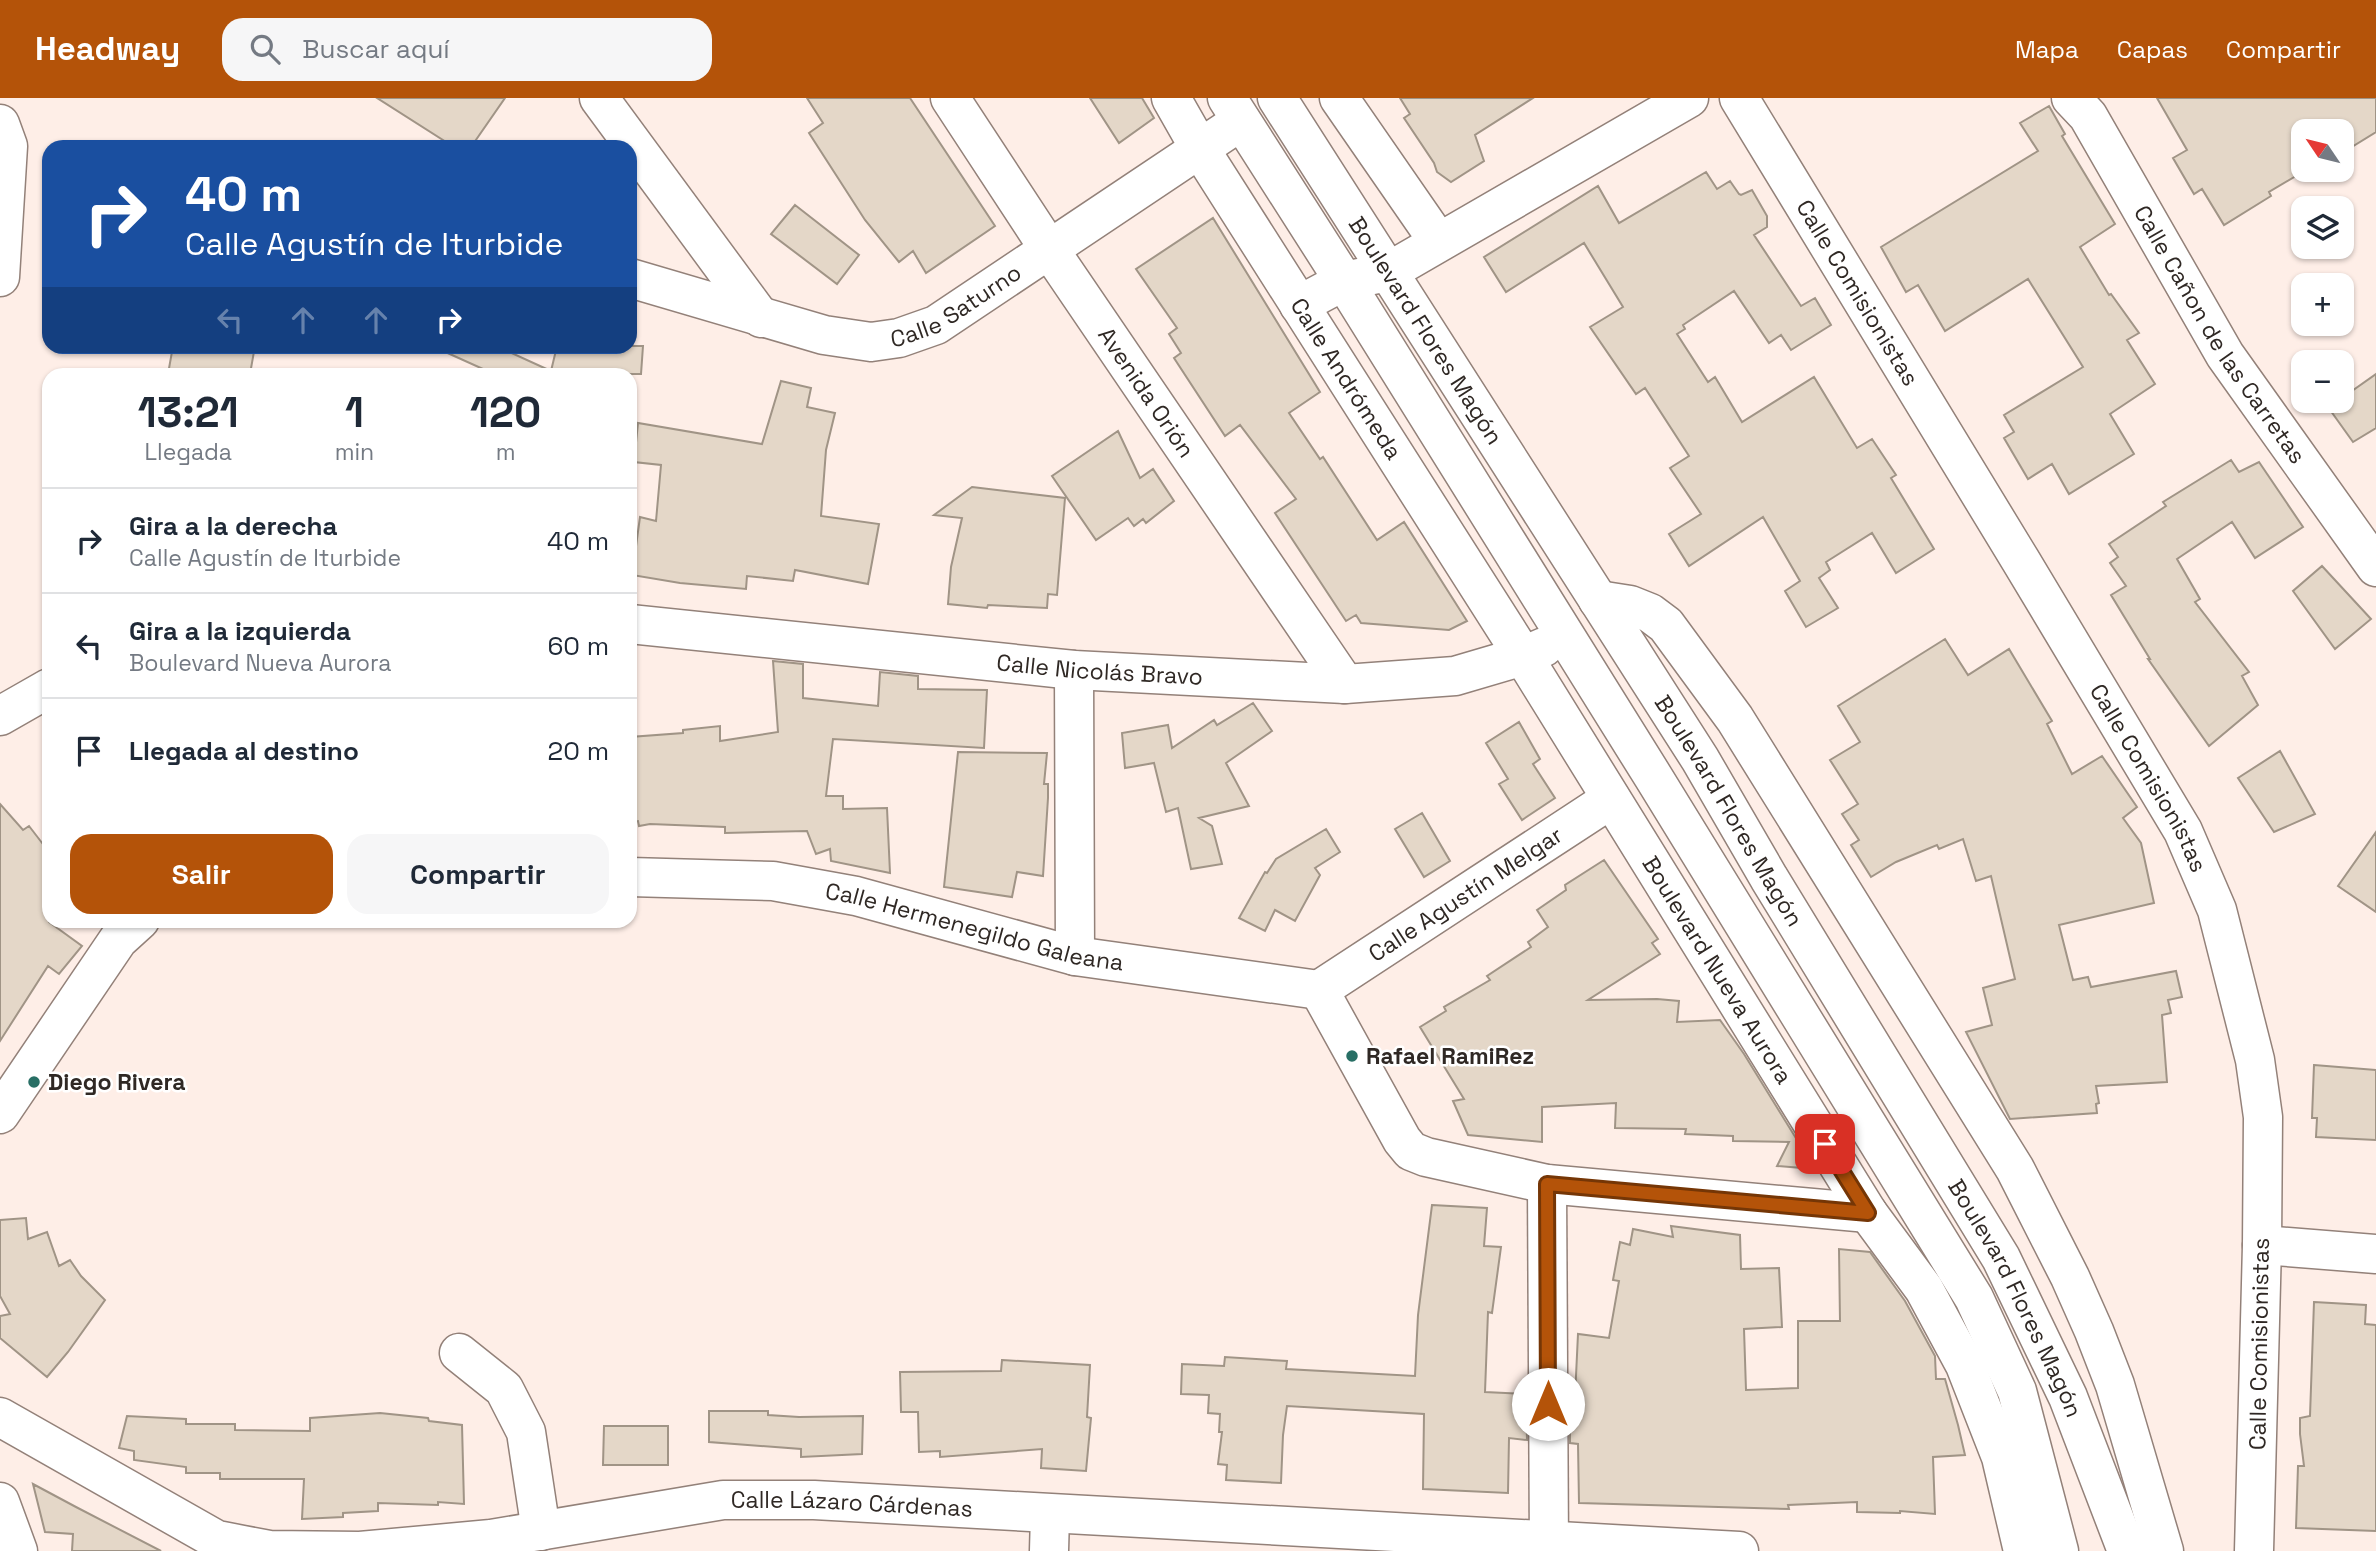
<!DOCTYPE html>
<html lang="es">
<meta charset="utf-8">
<style>
:root{--surface:#fff;--page:#f6f6f7;--text:#1f2937;--muted:#747a83;--line:#e0e1e3;--accent:#b45309}
body{margin:0;font-family:"Space Grotesk",sans-serif;background:var(--page);color:var(--text);height:100vh;display:flex;flex-direction:column;font-size:26px;white-space:nowrap}
*{box-sizing:border-box;margin:0}
p{font-size:23px;color:var(--muted)}
.icon{flex:none;width:38px;height:38px;fill:none;stroke:currentColor;stroke-width:2;stroke-linecap:round;stroke-linejoin:round}
.map{position:relative;flex:1;overflow:hidden}
.drawer{position:absolute;left:42px;top:270px;width:595px;height:560px;display:flex;flex-direction:column;background:var(--surface);border-radius:21px;box-shadow:0 2px 5px #0004}
.drawer>*{flex:none}
.guide{position:absolute;left:42px;top:42px;width:595px;height:214px;border-radius:21px;box-shadow:0 2px 5px #0004;background:#1a4fa0;color:#fff;overflow:hidden}
.needle{width:46px;rotate:305deg}
.tools{position:absolute;left:2291px;top:21px;display:grid;gap:14px}
.tools a{display:grid;place-items:center;width:63px;height:63px;border-radius:14px;background:var(--surface);box-shadow:0 2px 5px #0004;font-size:35px}
.pin{position:absolute;display:grid;place-items:center;width:60px;height:60px;color:#fff;margin:-30px;border-radius:14px;box-shadow:0 4px 10px #0006}
.me{position:absolute;width:77px;margin:-38px;rotate:0deg;stroke-linejoin:round;filter:drop-shadow(0 0 5px #0008)}
.turn{display:flex;align-items:center;gap:24px;height:147px;padding:0 28px;font-size:32px}
.turn .icon{width:91px;height:91px;stroke-width:2.5}
.turn b{display:block;font-size:49px;line-height:60px}
.lanes{display:flex;align-items:center;height:66px;padding:0 28px;background:#0003;justify-content:center;gap:35px;direction:ltr}
.lanes .off{opacity:.35}
.eta{display:flex;justify-content:space-evenly;align-items:center;height:119px;text-align:center}
.eta b{font-size:42px;font-weight:700;line-height:49px}
.button{display:flex;gap:14px;margin-top:auto;padding:14px 28px}
.button a{flex:1;height:80px;border-radius:21px;background:var(--accent);color:#fff;font-size:28px;font-weight:700;line-height:80px;text-align:center}
.button a+a{background:var(--page);color:var(--text)}
ul{padding:0;list-style:none}
li{display:flex;align-items:center;gap:21px;height:105px;padding:0 28px;border-top:2px solid var(--line)}
li div{flex:1}
li b{display:block;font-size:26px}
li em{font-style:normal}
header{display:flex;align-items:center;gap:42px;box-sizing:border-box;height:98px;padding:0 35px;background:var(--accent);color:#fff}
header strong{font-size:33px}
nav{display:flex;gap:38px;margin-inline-start:auto;font-size:24px}
.search{width:490px;height:63px;background:var(--page);display:flex;align-items:center;gap:18px;box-sizing:border-box;padding:0 24px;border-radius:21px;color:var(--muted);font-size:26px}
.map>svg:first-child{display:block}
</style>
<header>
<strong>Headway</strong>
<div class="search"><svg class="icon" aria-label="search" viewBox="0 0 24 24"><circle cx="10" cy="10" r="6"/><path d="M15 15l6 6"/></svg>Buscar aquí</div>
<nav><a>Mapa</a><a>Capas</a><a>Compartir</a></nav>
</header>
<div class="map">
<svg width="2376" height="1453" viewBox="0 0 2376 1453">
<rect width="100%" height="100%" fill="#feeee7"/>
<path fill="#e4d7c8" stroke="#a09486" stroke-width="2" d="M377,0H505L471,49H454Z
M807,0H910L995,128L926,175L913,153L899,164L865,122L809,35L823,25Z
M1090,0H1142L1154,20L1119,45Z
M1400,0H1533L1475,37L1484,63L1451,84L1437,74L1434,65L1404,20L1410,16Z
M2157,0H2376V34L2342,55V33H2303V72H2306L2269,94L2271,98L2224,127L2202,91L2194,96L2173,60L2187,52Z
M2049,8L2065,36L2062,38L2115,126L2080,149L2109,197L2111,196L2139,235L2127,242L2155,286L2110,316L2134,356L2069,396L2052,366L2028,381L2004,340L2014,334L2004,317L2083,269L2028,181L1945,233L1918,187L1906,194L1881,149L2038,53L2020,25Z
M1706,74L1717,91L1730,83L1739,96L1741,97L1752,92L1767,118V129L1754,137L1801,208L1815,200L1831,227L1791,252L1781,237L1769,245L1734,193L1683,227L1685,231L1677,236L1708,284L1715,279L1742,324L1814,279L1857,350L1872,341L1896,377L1891,380L1934,451L1896,475L1872,435L1826,464L1830,472L1819,480L1838,510L1806,529L1785,493L1800,483L1763,419L1689,468L1669,436L1701,416L1670,370L1689,358L1645,290L1636,296L1590,229L1623,209L1584,145L1506,194L1484,159L1598,88L1619,125Z
M795,107L859,157L837,186L771,136Z
M1213,120L1320,294L1289,315L1320,361L1323,359L1377,442L1404,424L1467,523L1449,532L1361,525L1356,517L1346,523L1275,415L1296,401L1240,327L1225,338L1174,260L1181,255L1169,236L1177,230L1136,171Z
M173,248H255L250,276H168Z
M432,248H496L551,273L557,248H643L641,276H494Z
M2376,276V330L2353,344L2328,309L2337,303H2342V300Z
M781,283L811,290L807,309L835,315L826,352L821,418L879,426L868,486L795,472L793,483L747,478L746,491L680,485L632,477L640,419L656,423L661,367L634,364L638,325L762,346Z
M1118,333L1140,380L1153,371L1174,403L1146,425L1143,421L1134,428L1128,420L1096,442L1052,378Z
M2231,362L2239,374L2259,364L2303,429L2255,460L2232,424L2177,461L2200,501L2195,504L2249,574L2242,578L2258,607L2209,648L2148,561H2150L2111,497L2126,488L2110,465L2118,459L2109,446L2166,408L2163,404Z
M972,389L1065,400L1057,497L1048,496L1047,510L988,507L987,510L948,506L951,469L962,420L934,417Z
M2322,468L2371,521L2335,551L2293,493Z
M1945,541L1968,577L2009,551L2052,623L2047,626L2072,676L2102,658L2137,709L2123,720L2141,745L2154,805L2059,827L2073,882L2088,879L2091,889L2176,873L2182,899L2168,902L2171,915L2162,917L2167,984L2096,988L2099,1005L2096,1006L2097,1015L2010,1021L1966,934L1992,927L1983,890L2015,881L1991,778L1976,783L1963,741L1939,751L1937,747L1896,764L1871,779L1851,747L1859,742L1842,716L1858,706L1830,662L1860,644L1838,608Z
M773,563L803,566V600L878,608L880,574L918,578V591L987,592L984,650L833,641L826,698H843V711L887,710L890,775L831,763L830,751L816,756L807,733L725,735V729L650,726L639,728L638,723L630,724V639L683,635V632L720,628V643L778,634Z
M1253,605L1272,633L1226,665L1249,708L1199,720L1212,728L1222,766L1191,771L1178,710L1166,714L1154,665L1125,670L1122,635L1168,627L1172,650L1214,622L1217,627Z
M1519,624L1540,661L1533,666L1555,700L1522,722L1499,686L1508,681L1486,645Z
M2280,653L2315,716L2274,734L2238,680Z
M958,654L1047,655L1044,686H1048V700L1043,778L1017,774L1012,799L944,789Z
M0,706L23,732L29,728L49,754V824L82,848L59,876L48,868L0,943Z
M1422,715L1450,763L1424,779L1395,731Z
M1326,731L1340,754L1315,770L1320,777L1295,823L1275,812L1265,833L1239,820L1265,774L1267,775L1276,761Z
M2376,734V814L2338,788Z
M1604,762L1658,841L1652,845L1660,856L1588,902L1657,901L1679,903L1677,924L1720,922L1744,956L1815,1071L1777,1068L1789,1044L1733,1043V1038L1685,1036L1686,1031L1615,1030L1616,1005L1542,1009V1044L1468,1037L1453,1003L1464,1001L1420,929L1446,913L1444,909L1490,882L1487,878L1531,849L1528,844L1548,829L1537,812L1566,792L1565,787Z
M2314,967L2376,972V1042L2316,1039L2317,1020H2312Z
M1432,1107L1487,1110L1484,1148L1501,1149L1492,1215L1488,1214L1485,1294L1526,1296L1527,1342L1509,1340L1508,1395L1423,1391L1424,1316L1287,1308L1283,1337L1281,1385L1226,1382L1227,1367L1218,1366L1222,1334H1219L1220,1316L1208,1315L1209,1297L1181,1296L1182,1266L1224,1268L1225,1259L1287,1263L1286,1271L1415,1278L1418,1217Z
M26,1120L28,1141L47,1134L59,1168L70,1162L81,1178L105,1202L68,1254L47,1279L0,1240V1218L10,1216L0,1198V1122Z
M1671,1128L1740,1137L1741,1171L1779,1170L1782,1229L1744,1231L1746,1292L1798,1290V1223H1840L1839,1151L1870,1154L1905,1203L1935,1258L1936,1281H1945L1958,1327L1965,1357L1933,1359L1935,1416L1900,1413V1415L1857,1414V1404L1788,1407L1789,1411L1579,1405L1578,1346L1570,1345V1299H1575L1578,1236L1609,1240L1619,1183L1613,1182L1620,1144L1630,1147L1633,1131L1673,1139Z
M2314,1204L2366,1207L2365,1226L2376,1227V1433L2296,1430L2298,1368H2304L2300,1336V1320L2310,1318Z
M1002,1262L1090,1267L1087,1319L1091,1320L1086,1373L1041,1370L1042,1351L940,1359V1353L919,1354L918,1314H901L900,1274L1001,1273Z
M709,1313H768V1317L799,1319L863,1318L862,1356L801,1359V1351L709,1344Z
M380,1315L428,1320L429,1323L462,1327L464,1406L438,1404V1407L378,1405V1413L343,1415V1419L302,1421L304,1381H220V1375H186V1369L134,1362V1353L119,1350L127,1318L186,1321V1326H235V1332L310,1333V1320Z
M604,1328H668V1367H603Z
M33,1386L76,1409L161,1453H72L73,1436L45,1434Z"/>
<g fill="none" stroke-linecap="round" stroke-linejoin="round">
<defs>
<g id="minor">
<path d="M599,0L761,220"/>
<path id="s1" d="M950,0L1049,151L1345,586"/>
<path id="s2" d="M1171,0L1200,51L1523,558L1868,1115L1924,1191L1965,1267L2001,1359L2023,1453"/>
<path d="M1339,0L1438,143"/>
<path id="s3" d="M1739,0L2021,463L2183,733L2217,812L2255,962L2263,1019L2262,1147L2254,1453"/>
<path id="s4" d="M2071,0L2088,18L2225,257L2376,469"/>
<path d="M0,26L8,48L0,179"/>
<path id="s5" d="M630,180L824,237L871,244L899,240L936,227L1241,23"/>
<path d="M1299,207L1344,183L1388,174L1689,0"/>
<path d="M1598,502L1630,507L1650,515L1666,527L1735,621L2015,1071L2070,1179L2094,1233L2115,1287L2164,1453"/>
<path id="s6" d="M630,526L1074,572L1345,586L1455,578L1523,558L1544,549"/>
<path d="M1074,572L1075,858"/>
<path d="M0,618L49,590"/>
<path id="s7" d="M630,779L773,783L856,798L1075,858L1319,892"/>
<path d="M1319,892L1402,1042L1411,1053L1426,1059L1547,1086L1868,1115"/>
<path id="s8" d="M1319,892L1611,701"/>
<path d="M0,1016L118,842L140,822"/>
<path d="M1547,1086L1549,1453"/>
<path d="M2262,1147L2376,1156"/>
<path d="M459,1255L504,1291L526,1334L541,1433"/>
<path id="s9" d="M0,1319L217,1442L269,1452L360,1453L491,1441L723,1402H814L1739,1453"/>
<path d="M0,1404L18,1453"/>
<path d="M1049,1453L1050,1417"/>
</g>
<g id="major">
<path d="M1227,0L1344,183L1654,680L1974,1200L2017,1293L2059,1453"/>
<path id="s10" d="M1277,0L1700,661L1769,780L2001,1160L2068,1299L2127,1453"/>
</g>
</defs>
<use href="#minor" stroke="#938179" stroke-width="41"/>
<use href="#major" stroke="#938179" stroke-width="41"/>
<use href="#minor" stroke="#fff" stroke-width="38"/>
<use href="#major" stroke="#fff" stroke-width="38"/>
</g>
<g fill="none" stroke-linecap="round" stroke-linejoin="round">
<defs>
<path id="route" d="M1548,1306L1547,1086L1868,1115L1825,1046"/>
</defs>
<use href="#route" stroke="#753606" stroke-width="18"/>
<use href="#route" stroke="#b45309" stroke-width="12"/>
</g>
<g fill="#286f65" stroke="#fff" stroke-width="2.5">
<circle cx="1352" cy="958" r="7"/>
<circle cx="34" cy="984" r="7"/>
</g>
<g text-anchor="middle" stroke-width="5" stroke-linejoin="round" paint-order="stroke">
<g font-size="23" fill="#2f2824" stroke="#fff">
<text dy="8" stroke="none"><textPath href="#s3" startOffset="228">Calle Comisionistas</textPath></text>
<text dy="8" stroke="none"><textPath href="#s5" startOffset="343">Calle Saturno</textPath></text>
<text dy="8" stroke="none"><textPath href="#s10" startOffset="276">Boulevard Flores Magón</textPath></text>
<text dy="8" stroke="none"><textPath href="#s4" startOffset="280">Calle Cañon de las Carretas</textPath></text>
<text dy="8" stroke="none"><textPath href="#s2" startOffset="331">Calle Andrómeda</textPath></text>
<text dy="8" stroke="none"><textPath href="#s1" startOffset="354">Avenida Orión</textPath></text>
<text dy="8" stroke="none"><textPath href="#s6" startOffset="472">Calle Nicolás Bravo</textPath></text>
<text dy="8" stroke="none"><textPath href="#s3" startOffset="794">Calle Comisionistas</textPath></text>
<text dy="8" stroke="none"><textPath href="#s10" startOffset="844">Boulevard Flores Magón</textPath></text>
<text dy="8" stroke="none"><textPath href="#s8" startOffset="175">Calle Agustín Melgar</textPath></text>
<text dy="8" stroke="none"><textPath href="#s7" startOffset="350">Calle Hermenegildo Galeana</textPath></text>
<text dy="8" stroke="none"><textPath href="#s2" startOffset="1029">Boulevard Nueva Aurora</textPath></text>
<text dy="8" stroke="none"><textPath href="#s10" startOffset="1410">Boulevard Flores Magón</textPath></text>
<text transform="translate(2259 1246) rotate(-89)" y="8">Calle Comisionistas</text>
<text dy="8" stroke="none"><textPath href="#s9" startOffset="889">Calle Lázaro Cárdenas</textPath></text>
</g>
<g font-size="23" font-weight="bold" fill="#2f2824" stroke="#fff" text-anchor="start">
<text x="1366" y="966">Rafael RamiRez</text>
<text x="48" y="992">Diego Rivera</text>
</g>
</g>
</svg>
<div class="tools">
<a><svg class="needle" viewBox="-14 -14 28 28"><path d="M0-13l5 13h-10z" fill="#e53935"/><path d="M0 13l5-13h-10z" fill="#747a83"/></svg></a>
<a><svg class="icon" aria-label="layers" viewBox="0 0 24 24"><path d="M12 4l9 5-9 5-9-5zM3 14l9 5 9-5"/></svg></a>
<a>+</a>
<a>−</a>
</div>
<div class="pin" style="left:1825px;top:1046px;background:#d93025"><svg class="icon" aria-label="arrive" viewBox="0 0 24 24"><path d="M6 21V4h12l-3 4 3 4H6"/></svg></div>
<svg class="me" style="left:1548px;top:1306px" viewBox="-20 -20 40 40"><circle r="19" fill="#fff"/><path d="M0-13L10 11 0 6-10 11z" fill="#b45309"/></svg>
<div class="guide">
<div class="turn"><svg class="icon" aria-label="right" viewBox="0 0 24 24"><path d="M7 20v-9h11M14 6l5 5-5 5"/></svg><div><b>40 m</b>Calle Agustín de Iturbide</div></div>
<div class="lanes"><svg class="icon off" aria-label="left" viewBox="0 0 24 24"><path d="M17 20v-9H6M10 6l-5 5 5 5"/></svg><svg class="icon off" aria-label="ahead" viewBox="0 0 24 24"><path d="M12 20V5M6 11l6-6 6 6"/></svg><svg class="icon off" aria-label="ahead" viewBox="0 0 24 24"><path d="M12 20V5M6 11l6-6 6 6"/></svg><svg class="icon" aria-label="right" viewBox="0 0 24 24"><path d="M7 20v-9h11M14 6l5 5-5 5"/></svg></div>
</div>
<section class="drawer">
<div class="eta">
<div><b>13:21</b><p>Llegada</p></div>
<div><b>1</b><p>min</p></div>
<div><b>120</b><p>m</p></div>
</div>
<ul>
<li><svg class="icon" aria-label="right" viewBox="0 0 24 24"><path d="M7 20v-9h11M14 6l5 5-5 5"/></svg><div><b>Gira a la derecha</b><p>Calle Agustín de Iturbide</p></div><em>40 m</em></li>
<li><svg class="icon" aria-label="left" viewBox="0 0 24 24"><path d="M17 20v-9H6M10 6l-5 5 5 5"/></svg><div><b>Gira a la izquierda</b><p>Boulevard Nueva Aurora</p></div><em>60 m</em></li>
<li><svg class="icon" aria-label="arrive" viewBox="0 0 24 24"><path d="M6 21V4h12l-3 4 3 4H6"/></svg><div><b>Llegada al destino</b></div><em>20 m</em></li>
</ul>
<div class="button"><a>Salir</a><a>Compartir</a></div>
</section>
</div>
